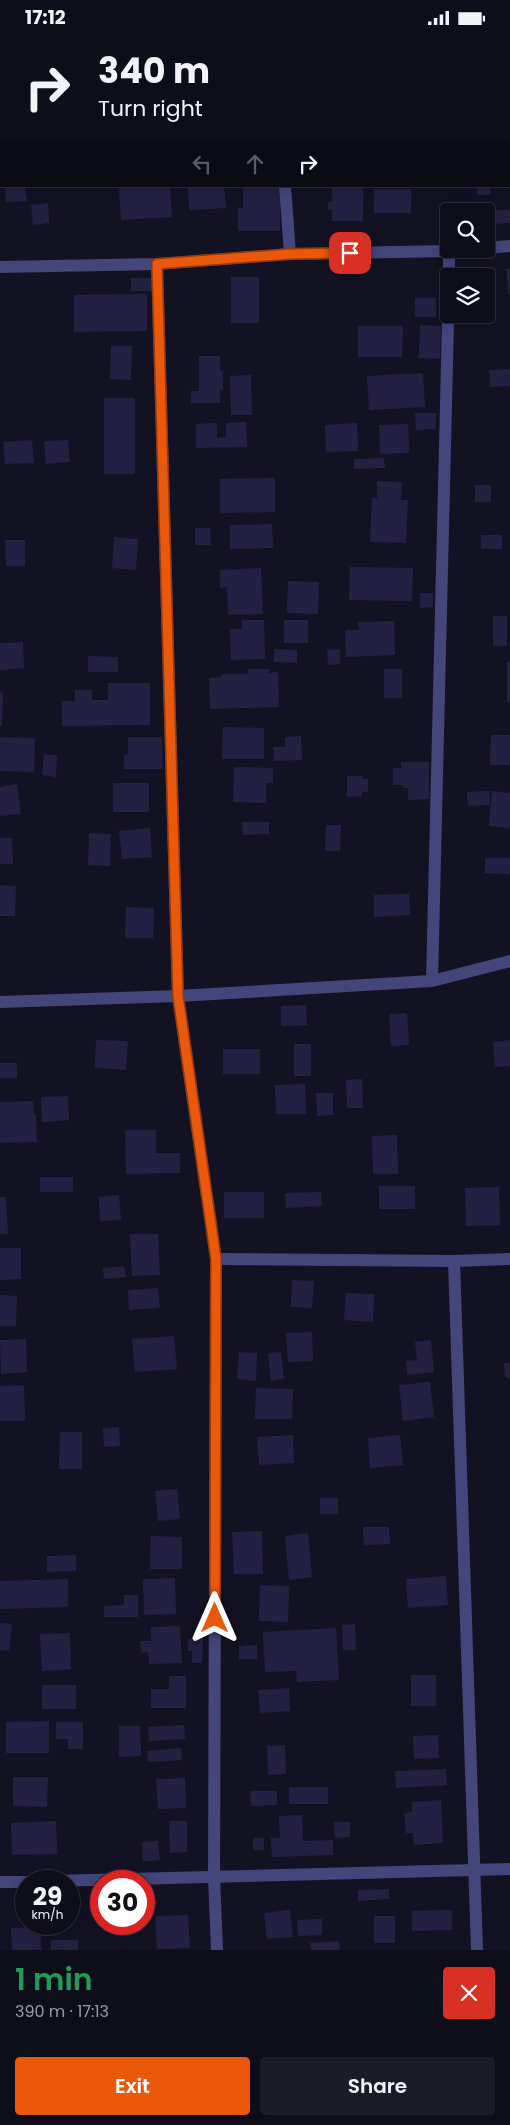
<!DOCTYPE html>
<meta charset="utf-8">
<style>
:root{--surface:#0e0e1a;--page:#1c1c27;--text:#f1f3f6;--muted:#9b9ca2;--line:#2e2e39;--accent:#ea580c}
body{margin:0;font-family:Poppins,sans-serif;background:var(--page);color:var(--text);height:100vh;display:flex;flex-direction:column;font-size:19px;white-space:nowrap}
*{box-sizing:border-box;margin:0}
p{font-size:16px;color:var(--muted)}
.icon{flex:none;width:28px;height:28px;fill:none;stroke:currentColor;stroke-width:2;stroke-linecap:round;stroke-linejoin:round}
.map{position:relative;height:1915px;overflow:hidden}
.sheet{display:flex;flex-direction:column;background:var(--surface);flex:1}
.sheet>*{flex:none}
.top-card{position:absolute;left:0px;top:0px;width:510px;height:152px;box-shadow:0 2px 12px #0003,0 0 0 1px var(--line);background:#0e0e1a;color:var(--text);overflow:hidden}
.buttons{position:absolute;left:440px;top:168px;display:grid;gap:10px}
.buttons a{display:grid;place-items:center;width:55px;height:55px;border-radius:5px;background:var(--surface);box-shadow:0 2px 12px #0003,0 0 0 1px var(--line);font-size:25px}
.speed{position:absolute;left:15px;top:1835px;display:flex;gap:10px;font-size:25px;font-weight:700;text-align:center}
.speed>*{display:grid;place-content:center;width:65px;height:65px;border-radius:50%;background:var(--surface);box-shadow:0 2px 12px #0003,0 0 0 1px var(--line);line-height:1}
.speed small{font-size:12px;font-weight:400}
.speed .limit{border:8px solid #d22;background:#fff;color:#111}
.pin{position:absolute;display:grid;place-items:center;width:42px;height:42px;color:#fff;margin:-21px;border-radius:10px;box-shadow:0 2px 8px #0006}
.me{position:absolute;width:55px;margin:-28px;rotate:0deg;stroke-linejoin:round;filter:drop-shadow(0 0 4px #0008)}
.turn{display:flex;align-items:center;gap:18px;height:105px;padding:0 15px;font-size:22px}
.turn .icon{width:65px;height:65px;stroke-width:2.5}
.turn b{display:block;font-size:35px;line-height:42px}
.lanes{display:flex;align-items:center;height:48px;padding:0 15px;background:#0003;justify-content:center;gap:25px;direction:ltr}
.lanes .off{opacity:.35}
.round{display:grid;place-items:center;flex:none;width:52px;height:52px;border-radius:5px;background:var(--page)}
.head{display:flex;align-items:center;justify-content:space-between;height:85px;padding:0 15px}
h1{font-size:30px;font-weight:600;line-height:38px;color:#1e9e55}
.primary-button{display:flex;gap:10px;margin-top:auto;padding:10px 15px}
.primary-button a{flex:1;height:58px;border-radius:5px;background:var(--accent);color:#fff;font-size:20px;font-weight:600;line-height:58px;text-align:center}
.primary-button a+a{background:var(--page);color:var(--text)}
.status{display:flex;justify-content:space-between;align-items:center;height:35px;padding:0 25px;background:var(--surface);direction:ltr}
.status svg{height:14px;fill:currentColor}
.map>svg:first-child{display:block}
.building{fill:#242041}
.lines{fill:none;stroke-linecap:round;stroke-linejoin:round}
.minor{stroke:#43467b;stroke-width:12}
.route-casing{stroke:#983908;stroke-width:12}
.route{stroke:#ea580c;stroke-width:9}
</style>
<div class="status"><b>17:12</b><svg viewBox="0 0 49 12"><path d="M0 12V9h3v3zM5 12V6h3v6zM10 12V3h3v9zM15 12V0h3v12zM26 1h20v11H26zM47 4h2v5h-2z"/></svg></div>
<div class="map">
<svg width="510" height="1915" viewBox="0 0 510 1915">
<rect width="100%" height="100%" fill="#131223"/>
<g class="building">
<polygon points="5,151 25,151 27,166 6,167"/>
<polygon points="170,151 172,182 121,185 119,152"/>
<polygon points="188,151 224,151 226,173 189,175"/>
<polygon points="243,151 280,151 280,196 238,196 238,173 243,173"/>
<polygon points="332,151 363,151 363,186 332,186 332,175 328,175 328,167 332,167"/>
<rect x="477" y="151" width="13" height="9"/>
<rect x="374" y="154" width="37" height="24"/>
<polygon points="48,168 49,188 33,190 31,170"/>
<polygon points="491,175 510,175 510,188 492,189"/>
<polygon points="506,234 510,234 510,259 509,260"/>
<rect x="231" y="242" width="28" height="46"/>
<rect x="131" y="243" width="21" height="13"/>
<polygon points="147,259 147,296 74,297 74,260"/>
<rect x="415" y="263" width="21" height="19"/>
<polygon points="420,290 441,291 440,324 419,323"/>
<polygon points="358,291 403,291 402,322 358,322"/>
<polygon points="111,311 132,311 131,345 110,344"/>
<polygon points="199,321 220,321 220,336 223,336 223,355 220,355 220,368 191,368 191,356 199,356"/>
<polygon points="510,334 510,351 490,352 489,335"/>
<polygon points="423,338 425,372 369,375 367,341"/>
<polygon points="251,340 252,380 231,380 230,341"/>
<rect x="104" y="363" width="31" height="76"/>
<polygon points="415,378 436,378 436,394 416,395"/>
<polygon points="246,387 247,412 196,413 196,389 217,388 217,403 226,402 226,388"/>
<polygon points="357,388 358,416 326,417 325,390"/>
<polygon points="408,389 409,418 380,419 379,390"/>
<polygon points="32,405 34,428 5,429 3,407"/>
<polygon points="68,405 70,427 46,429 44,406"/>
<polygon points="384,423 385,433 354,434 354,424"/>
<polygon points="275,443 275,477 220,478 220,444"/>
<polygon points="377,446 402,447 401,465 408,465 406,508 370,507 372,463 377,463"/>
<rect x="475" y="450" width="16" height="17"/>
<polygon points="272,489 273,513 230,514 230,490"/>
<polygon points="195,493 210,493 211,510 195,510"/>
<rect x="481" y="500" width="21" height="14"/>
<polygon points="114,502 138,504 136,535 112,533"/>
<polygon points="5,505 25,505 25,531 6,531"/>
<polygon points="350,532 413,533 412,566 349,565"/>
<polygon points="261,533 263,579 228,580 227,552 220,553 220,535"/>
<polygon points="288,546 319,547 318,579 287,578"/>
<polygon points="420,558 433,558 433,572 420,573"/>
<rect x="493" y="581" width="14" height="30"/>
<polygon points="242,585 264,585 265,624 231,625 230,594 242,594"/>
<rect x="284" y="585" width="24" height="23"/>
<polygon points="394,586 395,620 346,622 345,595 359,595 358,587"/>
<polygon points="23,607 24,633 0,635 0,608"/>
<polygon points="274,614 297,615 297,628 274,627"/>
<polygon points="340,614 340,629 328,630 327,615"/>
<polygon points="88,621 118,622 118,637 88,637"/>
<rect x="507" y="627" width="3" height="40"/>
<polygon points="248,634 269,634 269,638 278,637 279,672 210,674 209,643 221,642 221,639 248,639"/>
<rect x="384" y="634" width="18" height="29"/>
<polygon points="108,648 150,648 150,690 62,691 62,666 75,666 75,655 92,655 92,665 108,665"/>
<polygon points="0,657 3,658 2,691 0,691"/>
<polygon points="223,692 264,693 264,724 222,724"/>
<polygon points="491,700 510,700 510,730 490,730"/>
<polygon points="301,701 302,725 274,726 273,712 285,712 285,702"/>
<polygon points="0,702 35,703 34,737 0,736"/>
<polygon points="128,702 162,702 163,734 124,734 124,720 128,719"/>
<polygon points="44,719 57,720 56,742 42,740"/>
<polygon points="401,727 429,727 429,764 408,765 408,753 403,753 403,750 393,750 393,733 401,733"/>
<polygon points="234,732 273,733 273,748 266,748 266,768 233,767"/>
<polygon points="347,741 362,741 362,744 368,744 368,757 362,757 362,761 347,762"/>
<rect x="113" y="748" width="36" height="29"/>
<polygon points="17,749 21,779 0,781 0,752"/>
<polygon points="489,756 490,770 468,771 467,757"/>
<polygon points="492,756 510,758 510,793 489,791"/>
<polygon points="242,787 269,787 269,799 243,800"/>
<polygon points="326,790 341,790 340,816 325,816"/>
<polygon points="150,793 152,822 122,824 119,796"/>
<polygon points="89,798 111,799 110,831 88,830"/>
<polygon points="0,803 12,803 13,829 0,829"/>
<polygon points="485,823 510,823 510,839 485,838"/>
<polygon points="0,850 16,851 15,881 0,881"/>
<polygon points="409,859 410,880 374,882 374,860"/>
<polygon points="126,872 154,873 153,903 125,903"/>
<polygon points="306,970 307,990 281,991 281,971"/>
<polygon points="407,978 409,1010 391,1011 389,979"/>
<polygon points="96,1005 128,1006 126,1035 95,1033"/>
<polygon points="510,1005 510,1031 495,1032 493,1007"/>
<rect x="294" y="1009" width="17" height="32"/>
<rect x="223" y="1014" width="37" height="25"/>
<rect x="0" y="1028" width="17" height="15"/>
<polygon points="362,1044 363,1073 347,1073 346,1045"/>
<polygon points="305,1049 306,1079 276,1079 275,1050"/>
<polygon points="316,1058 333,1058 333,1080 317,1081"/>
<polygon points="68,1061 69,1085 42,1087 41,1062"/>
<polygon points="33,1066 34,1079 36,1079 37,1107 0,1108 0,1067"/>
<polygon points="125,1095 156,1095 156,1118 180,1118 180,1138 126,1139"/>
<polygon points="397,1100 398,1139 373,1139 372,1101"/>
<rect x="40" y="1142" width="33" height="15"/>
<rect x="379" y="1151" width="36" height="23"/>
<polygon points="499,1152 500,1190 466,1191 465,1153"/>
<rect x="224" y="1157" width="40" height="26"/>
<polygon points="321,1157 322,1171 286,1173 285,1158"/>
<polygon points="119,1160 121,1185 100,1186 99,1162"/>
<polygon points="0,1162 6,1162 8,1199 0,1199"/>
<polygon points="130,1199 158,1199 160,1240 132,1241"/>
<polygon points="0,1213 21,1213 21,1244 0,1245"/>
<polygon points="124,1231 126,1242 104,1244 103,1233"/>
<polygon points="292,1245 314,1246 312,1273 291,1272"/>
<polygon points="158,1253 160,1273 129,1275 128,1255"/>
<polygon points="346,1258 374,1259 373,1287 344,1285"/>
<polygon points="0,1260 17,1261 16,1291 0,1291"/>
<polygon points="312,1297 313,1326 288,1327 286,1298"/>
<polygon points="174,1301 177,1334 135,1337 132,1304"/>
<polygon points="26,1304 27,1337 1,1339 0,1305"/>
<polygon points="431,1305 434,1337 407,1340 406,1326 417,1325 415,1307"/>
<polygon points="239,1317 257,1318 256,1346 237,1344"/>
<polygon points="281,1317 284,1344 271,1346 268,1318"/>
<polygon points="504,1328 510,1328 510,1343 505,1343"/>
<polygon points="430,1347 434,1382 403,1386 399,1350"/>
<polygon points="24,1350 25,1386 0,1386 0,1351"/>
<polygon points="256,1353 293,1354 292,1384 255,1384"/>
<polygon points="119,1392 120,1411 104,1412 103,1393"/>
<polygon points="60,1397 82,1397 82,1434 59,1434"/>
<polygon points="293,1400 294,1428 259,1430 257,1402"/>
<polygon points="400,1400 403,1430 370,1433 368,1403"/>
<polygon points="177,1454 180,1484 158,1486 155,1456"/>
<rect x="320" y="1463" width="18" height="16"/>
<polygon points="363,1492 389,1492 390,1509 364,1510"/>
<polygon points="262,1496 263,1539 234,1539 232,1497"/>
<polygon points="308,1498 312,1542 289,1545 285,1501"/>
<polygon points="151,1501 182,1502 182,1534 150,1534"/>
<polygon points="76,1520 76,1536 47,1537 47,1521"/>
<polygon points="446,1541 448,1570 408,1573 406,1544"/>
<polygon points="175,1543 176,1579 144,1580 143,1544"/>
<polygon points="68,1544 68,1572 0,1574 0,1546"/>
<polygon points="260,1550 289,1551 288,1587 259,1586"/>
<polygon points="124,1560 138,1560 138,1582 104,1582 104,1571 124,1570"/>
<polygon points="0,1588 12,1589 9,1616 0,1615"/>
<polygon points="355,1589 356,1615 343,1615 342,1590"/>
<polygon points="180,1591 182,1628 149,1629 148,1617 141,1618 140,1606 151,1606 151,1592"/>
<polygon points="336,1593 339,1645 297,1647 296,1636 265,1637 263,1597"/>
<polygon points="70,1598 71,1634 42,1636 40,1599"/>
<polygon points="188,1604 203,1604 202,1628 192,1628 192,1616 188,1616"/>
<polygon points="257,1610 257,1624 239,1624 239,1611"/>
<rect x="411" y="1640" width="25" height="31"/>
<polygon points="169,1641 186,1641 186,1673 151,1673 151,1654 169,1654"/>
<rect x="42" y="1650" width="34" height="24"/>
<polygon points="289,1653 290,1676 260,1678 258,1655"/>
<polygon points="49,1686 49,1718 6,1718 6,1687"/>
<polygon points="56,1687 83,1687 83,1714 68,1714 68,1704 56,1704"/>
<polygon points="184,1690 185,1704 149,1706 148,1692"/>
<polygon points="119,1691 140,1691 141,1721 119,1722"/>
<polygon points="438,1700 439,1723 414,1724 413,1701"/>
<polygon points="285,1710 286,1739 268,1740 267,1711"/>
<polygon points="181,1713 182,1725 148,1727 147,1716"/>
<polygon points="446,1734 447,1750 396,1753 395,1736"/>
<polygon points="13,1742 48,1742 47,1772 13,1771"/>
<polygon points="185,1743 186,1773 158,1774 156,1744"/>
<rect x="289" y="1752" width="39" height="17"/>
<polygon points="250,1756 277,1756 277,1770 251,1771"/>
<polygon points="441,1765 443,1808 414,1810 413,1798 406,1798 404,1778 412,1777 412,1767"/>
<polygon points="302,1780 303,1806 333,1805 333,1820 272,1822 271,1803 280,1803 279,1781"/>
<polygon points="56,1786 57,1819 12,1820 11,1788"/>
<polygon points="169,1786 187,1786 187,1817 170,1818"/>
<polygon points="334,1787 350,1787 350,1802 335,1803"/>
<rect x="253" y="1803" width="11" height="12"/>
<polygon points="158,1806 160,1825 143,1827 142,1807"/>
<polygon points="389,1854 389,1864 358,1866 358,1855"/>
<polygon points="290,1875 293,1902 267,1904 264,1878"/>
<polygon points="452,1875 452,1895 412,1896 412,1876"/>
<polygon points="188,1880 190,1913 157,1914 155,1881"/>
<rect x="374" y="1881" width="21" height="27"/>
<polygon points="322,1884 322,1900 298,1901 297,1885"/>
<polygon points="40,1892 41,1915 12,1915 11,1893"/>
<rect x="51" y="1905" width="27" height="10"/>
<polygon points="339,1906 340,1915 311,1915 310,1908"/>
</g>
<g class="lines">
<g class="minor">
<polyline points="274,0 275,1"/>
<polyline points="285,151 290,219"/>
<polyline points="486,213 510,211"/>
<polyline points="157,229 178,961 216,1224 214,1842 217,1915"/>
<polyline points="0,232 157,229 290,219 449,216 480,214"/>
<polyline points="449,241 449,216"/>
<polyline points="432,946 449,246"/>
<polyline points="0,967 178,961 432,946 510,926"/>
<polyline points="216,1224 454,1226 510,1224"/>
<polyline points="454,1226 477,1915"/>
<polyline points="52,1846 510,1834"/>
<polyline points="0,1847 26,1847"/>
</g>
</g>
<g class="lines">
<defs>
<polyline id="route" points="215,1583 216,1224 178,961 157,229 290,219 350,218"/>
</defs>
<use href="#route" class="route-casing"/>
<use href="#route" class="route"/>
</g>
</svg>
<div class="buttons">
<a><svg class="icon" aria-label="search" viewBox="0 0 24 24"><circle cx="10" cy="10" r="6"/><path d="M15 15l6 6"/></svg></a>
<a><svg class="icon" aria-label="layers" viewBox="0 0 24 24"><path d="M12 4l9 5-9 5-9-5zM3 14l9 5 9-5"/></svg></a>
</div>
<div class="speed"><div>29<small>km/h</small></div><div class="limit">30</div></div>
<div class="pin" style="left:350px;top:218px;background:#d93025"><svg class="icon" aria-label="arrive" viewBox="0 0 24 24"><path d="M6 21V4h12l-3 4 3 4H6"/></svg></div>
<svg class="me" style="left:215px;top:1583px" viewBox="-20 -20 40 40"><path d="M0-17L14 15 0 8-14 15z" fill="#ea580c" stroke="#fff" stroke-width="4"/></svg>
<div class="top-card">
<div class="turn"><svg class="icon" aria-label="right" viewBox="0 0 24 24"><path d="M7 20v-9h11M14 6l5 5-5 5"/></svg><div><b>340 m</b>Turn right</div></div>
<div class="lanes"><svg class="icon off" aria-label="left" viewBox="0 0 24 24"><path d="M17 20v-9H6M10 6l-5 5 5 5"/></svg><svg class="icon off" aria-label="ahead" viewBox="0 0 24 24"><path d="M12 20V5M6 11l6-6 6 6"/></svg><svg class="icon" aria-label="right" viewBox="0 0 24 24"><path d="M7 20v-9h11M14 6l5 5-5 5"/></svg></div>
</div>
</div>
<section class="sheet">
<div class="head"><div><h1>1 min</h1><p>390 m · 17:13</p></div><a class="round" style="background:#d93025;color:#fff"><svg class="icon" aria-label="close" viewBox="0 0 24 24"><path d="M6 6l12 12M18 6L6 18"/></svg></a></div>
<div class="primary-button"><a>Exit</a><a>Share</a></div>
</section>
